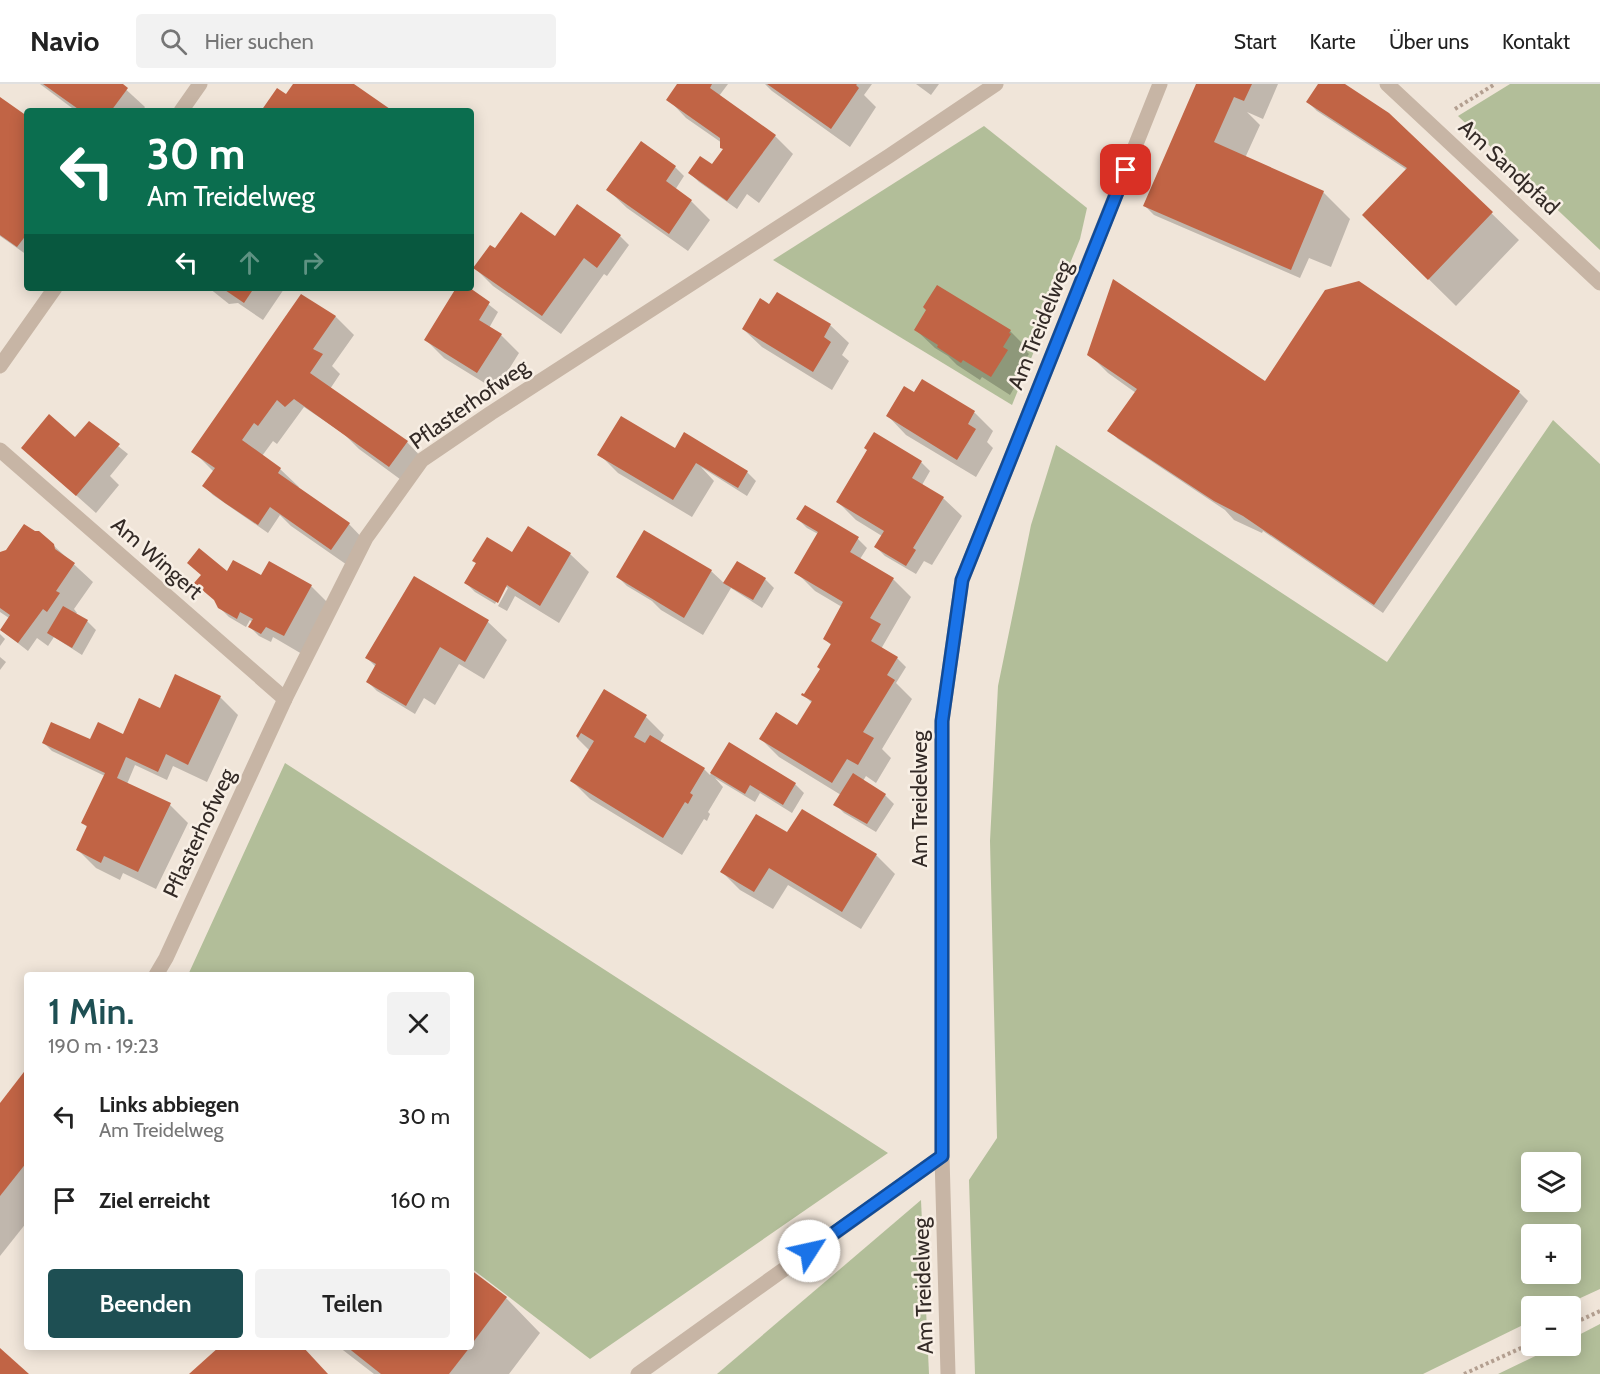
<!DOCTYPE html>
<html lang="de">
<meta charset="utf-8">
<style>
:root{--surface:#fff;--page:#f2f2f2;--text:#222;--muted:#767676;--line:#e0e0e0;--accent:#1e4f53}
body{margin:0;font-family:Cabin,sans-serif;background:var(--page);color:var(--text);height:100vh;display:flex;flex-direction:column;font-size:22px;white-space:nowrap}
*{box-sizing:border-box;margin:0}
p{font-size:20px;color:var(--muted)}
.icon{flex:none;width:33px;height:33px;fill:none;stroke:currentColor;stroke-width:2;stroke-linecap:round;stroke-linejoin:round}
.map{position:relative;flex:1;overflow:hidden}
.drawer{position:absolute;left:24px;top:888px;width:450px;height:378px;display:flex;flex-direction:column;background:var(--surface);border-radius:6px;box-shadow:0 3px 15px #0003}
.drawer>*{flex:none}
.hud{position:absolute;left:24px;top:24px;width:450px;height:183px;border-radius:6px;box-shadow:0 3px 15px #0003;background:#0b6e4f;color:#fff;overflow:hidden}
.buttons{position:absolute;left:1521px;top:1068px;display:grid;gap:12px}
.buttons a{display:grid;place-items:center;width:60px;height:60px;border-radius:6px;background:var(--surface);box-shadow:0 3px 15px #0003;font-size:30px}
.pin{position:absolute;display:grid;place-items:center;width:51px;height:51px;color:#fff;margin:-26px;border-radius:12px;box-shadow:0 3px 9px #0006}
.me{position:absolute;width:66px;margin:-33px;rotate:55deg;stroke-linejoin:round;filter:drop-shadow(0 0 4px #0008)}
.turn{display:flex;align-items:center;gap:21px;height:126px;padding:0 24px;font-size:27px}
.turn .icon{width:78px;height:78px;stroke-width:2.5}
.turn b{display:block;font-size:42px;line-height:51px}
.lanes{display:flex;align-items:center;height:57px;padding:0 24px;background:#0003;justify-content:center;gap:30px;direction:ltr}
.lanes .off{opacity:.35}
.round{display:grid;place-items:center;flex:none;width:63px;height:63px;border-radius:6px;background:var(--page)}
.head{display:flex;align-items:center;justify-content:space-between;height:102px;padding:0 24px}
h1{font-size:36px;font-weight:600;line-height:45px;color:var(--accent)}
.primary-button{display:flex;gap:12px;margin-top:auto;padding:12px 24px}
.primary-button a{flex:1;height:69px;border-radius:6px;background:var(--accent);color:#fff;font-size:24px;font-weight:600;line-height:69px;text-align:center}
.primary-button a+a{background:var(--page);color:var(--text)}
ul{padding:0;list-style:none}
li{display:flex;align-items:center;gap:18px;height:84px;padding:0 24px}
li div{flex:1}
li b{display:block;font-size:22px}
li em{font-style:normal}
header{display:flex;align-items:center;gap:36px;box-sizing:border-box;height:84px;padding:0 30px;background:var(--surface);border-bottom:2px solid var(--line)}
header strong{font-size:28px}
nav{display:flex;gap:33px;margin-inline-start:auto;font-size:21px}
.search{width:420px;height:54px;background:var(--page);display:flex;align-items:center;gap:15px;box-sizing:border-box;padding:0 21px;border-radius:6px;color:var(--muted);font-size:22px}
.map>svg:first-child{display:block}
.green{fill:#b2be99;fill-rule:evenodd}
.shadow{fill:#0003}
.building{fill:#c16445}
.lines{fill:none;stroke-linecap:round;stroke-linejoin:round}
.path{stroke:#b39f90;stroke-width:4;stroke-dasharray:3 3;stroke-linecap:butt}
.lane{stroke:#c7b5a5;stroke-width:15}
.street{stroke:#c7b5a5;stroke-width:15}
.route-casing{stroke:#114b97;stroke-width:15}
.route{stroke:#1a73e8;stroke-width:10}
.labels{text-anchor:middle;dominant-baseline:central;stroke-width:5;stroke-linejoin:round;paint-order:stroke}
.street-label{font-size:22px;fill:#332a26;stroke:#f8efe5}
</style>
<header>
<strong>Navio</strong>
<div class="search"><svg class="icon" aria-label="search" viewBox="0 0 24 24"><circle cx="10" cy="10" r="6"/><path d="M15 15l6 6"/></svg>Hier suchen</div>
<nav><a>Start</a><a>Karte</a><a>Über uns</a><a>Kontakt</a></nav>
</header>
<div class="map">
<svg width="1600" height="1290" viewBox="0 0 1600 1290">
<rect width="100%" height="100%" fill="#f0e5d9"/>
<g class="green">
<polygon points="1510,0 1600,0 1600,166 1458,32"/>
<polygon points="984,42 1087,124 1080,155 1012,321 773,176"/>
<path d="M 1553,336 L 1600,380 L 1600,1205 L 1563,1222 L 1532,1222 L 1531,1237 L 1423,1290 L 975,1290 L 969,1096 L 997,1054 L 990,757 L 998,602 L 1031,441 L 1056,361 L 1387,578 ZM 1532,1078 L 1570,1078 L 1570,1118 L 1532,1118 ZM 1570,1150 L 1570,1190 L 1532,1190 L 1532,1150 Z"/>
<polygon points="285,679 888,1069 590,1275 471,1184 471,891 188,891"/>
<polygon points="921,1116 929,1290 717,1290"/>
<polygon points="1600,1240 1600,1290 1498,1290 1556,1262 1570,1262 1571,1255"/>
</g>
<g class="shadow">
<polygon points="40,0 120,0 145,23 142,27 76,27"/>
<polygon points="679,0 728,0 719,12 775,52 793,70 759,119 747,110 737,125 699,98 690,89 720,89 724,65 722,59 686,34 668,15"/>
<polygon points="765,0 872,0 864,11 876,23 850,63 772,7"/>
<polygon points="916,0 939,0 931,11"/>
<polygon points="1198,0 1278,0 1263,35 1247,28 1260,41 1245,74 1323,108 1350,135 1331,183 1309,174 1300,194 1154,131 1145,122"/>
<polygon points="1320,0 1342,0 1425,65 1519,156 1456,222 1391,158 1407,86 1317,27 1308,18"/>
<polygon points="0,15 27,34 27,171 0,152"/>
<polygon points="675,83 684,92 675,106 691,117 710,136 688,167 627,124 608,106"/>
<polygon points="577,122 620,152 629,161 607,192 604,190 561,250 493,202 475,184 496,167 556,153"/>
<polygon points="209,204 283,204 284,205 263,236 238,219 229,220"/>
<polygon points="457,204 468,204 498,228 489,244 501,251 519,269 496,306 444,274 426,256"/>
<polygon points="301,212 336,233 354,251 332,282 340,290 330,305 407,358 425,377 408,401 359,365 344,350 304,323 277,360 273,357 262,372 280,385 299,403 297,405 349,440 367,459 350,483 291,442 280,431 268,449 213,411 204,402 214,388 193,367"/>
<polygon points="770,222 830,241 849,259 842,271 849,277 832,306 762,263 743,245"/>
<polygon points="916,246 1010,247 1028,265 1027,268 1029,270 1021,281 1025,285 1010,311 982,293 980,296 957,281 948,272 935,264"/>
<polygon points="1089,270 1265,299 1519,308 1528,317 1383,529 1263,447 1262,449 1234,436 1225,426 1118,355 1109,346 1136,309 1108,289"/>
<polygon points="922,297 975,329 993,347 987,358 993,364 976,393 906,351 888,332 914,310"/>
<polygon points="89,339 128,370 110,392 119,401 96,429 23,364 76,355"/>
<polygon points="599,370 681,370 747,388 756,397 747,412 701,383 714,397 692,433 618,389"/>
<polygon points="921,378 930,387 922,401 943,414 962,432 932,481 924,477 916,490 885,472 876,463 882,452 856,436 838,418"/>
<polygon points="798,435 858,455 867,464 860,475 893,495 911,513 881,565 897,574 906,583 896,599 912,615 882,665 891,674 876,699 866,692 863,697 885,711 894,720 876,748 844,729 835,720 841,711 779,673 761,655 798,643 812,619 805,612 821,585 832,562 825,555 842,523 815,507 796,488 818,450 807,444"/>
<polygon points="645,448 711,487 725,500 738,479 765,495 774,504 762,524 731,504 703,551 661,526 652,517 627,502 618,493"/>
<polygon points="53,461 93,498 74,525 77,529 76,530 87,537 96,546 82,571 54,553 48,562 37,554 28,567 1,546 9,534 0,528 0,469"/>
<polygon points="512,470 570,470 589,488 559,539 515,512 507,527 498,522 508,504 505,502 495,520 475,508 466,499 477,480 474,477"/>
<polygon points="227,489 261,493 311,502 329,520 302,570 273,553 271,558 259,552 250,543 252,538 250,536 246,543 229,533 219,523"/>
<polygon points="414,494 488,538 507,556 484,595 459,580 435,621 424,614 415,630 377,607 368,598 376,583 367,574"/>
<polygon points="0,550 5,555 0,562"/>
<polygon points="0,573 6,578 0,586"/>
<polygon points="605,607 646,633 664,651 660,658 704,685 710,691 729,660 795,700 804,709 792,729 760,709 755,718 715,694 723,703 708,728 710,730 707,737 704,735 682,771 590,715 572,697 590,667 577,654"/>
<polygon points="220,613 238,631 207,698 173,682 167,696 135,681 127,700 170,721 188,739 156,805 123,789 120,796 96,784 78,766 88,744 83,739 105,692 52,667 43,658 129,654 160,626"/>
<polygon points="802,727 876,771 895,790 861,845 788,801 773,825 740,806 722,788 787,750"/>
<polygon points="27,988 27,1138 0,1172 0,1021"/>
<polygon points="471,1188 506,1214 540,1249 509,1290 374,1290 339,1263 471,1263"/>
</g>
<g class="building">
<polygon points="43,0 123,0 128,4 111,27 81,27"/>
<polygon points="293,0 354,0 390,25 388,27 366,27 362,25 360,27 261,27 277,4 286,10"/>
<polygon points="677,0 712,0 710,4 776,51 727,117 688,89 700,72 712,80 723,65 720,64 720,54 666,16"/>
<polygon points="767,0 857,0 856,1 859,4 831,45"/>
<polygon points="1196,0 1252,0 1244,17 1234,13 1214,58 1324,107 1291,186 1143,122"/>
<polygon points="1318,0 1345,0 1389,29 1493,128 1428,196 1362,131 1407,84 1306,18"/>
<polygon points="0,13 27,32 27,138 25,141 27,143 27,150 17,163 0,151"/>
<polygon points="641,57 676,82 666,97 692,116 669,150 606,106"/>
<polygon points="577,120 621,151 597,184 584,174 542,232 473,184 490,161 495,164 521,128 555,152"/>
<polygon points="1113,195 1265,297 1325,206 1359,197 1520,307 1374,521 1243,432 1214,417 1107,347 1137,305 1087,271"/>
<polygon points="937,201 1011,246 1009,249 1011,250 1003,263 1008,266 991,293 963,276 961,279 937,263 938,261 914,246 926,226 923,223"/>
<polygon points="222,204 254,204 244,219"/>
<polygon points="456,204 470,204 490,218 479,236 502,250 477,289 424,256"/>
<polygon points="777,208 831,240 824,253 831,258 813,288 742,245 760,214 769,220"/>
<polygon points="301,210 336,232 313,265 323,270 310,289 408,357 389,383 294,315 285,323 277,316 258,342 254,339 242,356 281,384 278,389 350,439 331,466 270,423 258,441 225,419 202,402 215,384 191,368"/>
<polygon points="922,295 975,327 968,340 976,345 957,376 886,332 904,302 914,308"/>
<polygon points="49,330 75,353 89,337 120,360 76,412 21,364"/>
<polygon points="621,332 675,364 684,348 748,387 738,404 696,379 673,416 597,371"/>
<polygon points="874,348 922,377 912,394 944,413 913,464 916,466 906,482 874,463 884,447 836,418 867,366 864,364"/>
<polygon points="805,421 859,453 850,468 894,494 870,534 881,540 871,557 898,573 887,591 895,596 863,648 874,654 858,681 847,675 832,699 759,655 776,628 797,641 812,617 801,611 802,609 804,610 820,585 817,583 831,560 823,555 843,518 794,489 818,448 796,435"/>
<polygon points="24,440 35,447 39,447 54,460 55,465 75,479 56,507 60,509 47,528 43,525 18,559 0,546 10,531 0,524 0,468 6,466"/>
<polygon points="528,442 571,469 540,522 507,501 498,519 464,499 476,479 472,477 487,453 512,468"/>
<polygon points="644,446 712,486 684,534 616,493"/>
<polygon points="199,464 227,487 233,476 261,491 269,477 312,501 284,552 266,543 261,550 248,543 253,535 240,528 237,535 218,524 214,516 194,499 201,491 187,479"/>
<polygon points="737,477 766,494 753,516 723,499"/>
<polygon points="414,492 489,536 465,578 440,563 406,622 366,598 376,580 365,574"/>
<polygon points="63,522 88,536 72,564 47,549"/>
<polygon points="175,590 221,612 188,681 166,670 158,688 126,673 117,694 171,719 138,788 104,772 101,779 76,766 87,742 81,739 105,689 42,659 51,638 90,655 98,638 123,650 139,614 160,624"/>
<polygon points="604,605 647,631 634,653 645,659 650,651 705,684 690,709 693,711 688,720 685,718 663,754 570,697 594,657 581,649 578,654 576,652"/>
<polygon points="729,658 796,699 783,721 750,701 745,710 710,689"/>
<polygon points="853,689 886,710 867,740 833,721"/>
<polygon points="802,725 877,770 842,828 769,784 754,808 720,788 756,730 787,748"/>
<polygon points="27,984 27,1078 0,1112 0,1019"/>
<polygon points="471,1186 507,1213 471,1261"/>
<polygon points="219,1263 303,1263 328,1290 189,1290"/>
<polygon points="347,1263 470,1263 449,1290 381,1290"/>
<polygon points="0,1264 29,1290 0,1290"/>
</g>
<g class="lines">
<g class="path">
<polyline points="1455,25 1495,0"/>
<polyline points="1570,1241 1600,1227"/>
<polyline points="1464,1290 1532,1259"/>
</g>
<g class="lane">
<polyline points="1387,0 1600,199"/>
<polyline points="0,366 285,615"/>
<polyline points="638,1290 942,1072"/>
</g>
<g class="street">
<polyline points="181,27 200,0"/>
<polyline points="0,282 55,204"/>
<polyline points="156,891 166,874 285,615 366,454 422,376 491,329 889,72 996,0"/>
<polyline points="948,1290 942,1072 942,637 962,496 1160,0"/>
</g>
</g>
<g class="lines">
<defs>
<polyline id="route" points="809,1167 942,1072 942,637 962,496 1126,86"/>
</defs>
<use href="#route" class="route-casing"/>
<use href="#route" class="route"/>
</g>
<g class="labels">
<g class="street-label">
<text transform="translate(1509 83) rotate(43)">Am Sandpfad</text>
<text transform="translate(1040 241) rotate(-68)">Am Treidelweg</text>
<text transform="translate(469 320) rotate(-35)">Pflasterhofweg</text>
<text transform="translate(157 474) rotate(41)">Am Wingert</text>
<text transform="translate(919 715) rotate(-90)">Am Treidelweg</text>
<text transform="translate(199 749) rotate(-65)">Pflasterhofweg</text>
<text transform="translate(923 1202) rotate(-92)">Am Treidelweg</text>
</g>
</g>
</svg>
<div class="buttons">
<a><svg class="icon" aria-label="layers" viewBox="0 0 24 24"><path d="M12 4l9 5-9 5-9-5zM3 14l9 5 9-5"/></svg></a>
<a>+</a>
<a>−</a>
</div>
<div class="pin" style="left:1126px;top:86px;background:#d93025"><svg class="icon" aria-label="arrive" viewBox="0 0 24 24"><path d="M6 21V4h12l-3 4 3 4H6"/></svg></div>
<svg class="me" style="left:809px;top:1167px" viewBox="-20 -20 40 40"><circle r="19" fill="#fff"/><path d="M0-13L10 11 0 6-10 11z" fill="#1a73e8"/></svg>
<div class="hud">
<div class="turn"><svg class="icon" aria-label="left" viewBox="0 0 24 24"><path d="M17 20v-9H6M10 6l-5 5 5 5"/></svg><div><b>30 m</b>Am Treidelweg</div></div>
<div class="lanes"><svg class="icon" aria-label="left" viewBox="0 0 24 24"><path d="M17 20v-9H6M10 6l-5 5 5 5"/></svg><svg class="icon off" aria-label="ahead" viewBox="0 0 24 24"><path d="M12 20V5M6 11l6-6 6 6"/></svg><svg class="icon off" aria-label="right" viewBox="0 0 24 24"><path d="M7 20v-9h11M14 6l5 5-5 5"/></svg></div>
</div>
<section class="drawer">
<div class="head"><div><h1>1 Min.</h1><p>190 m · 19:23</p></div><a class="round"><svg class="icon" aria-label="close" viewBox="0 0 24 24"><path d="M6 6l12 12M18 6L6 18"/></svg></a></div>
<ul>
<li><svg class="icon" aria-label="left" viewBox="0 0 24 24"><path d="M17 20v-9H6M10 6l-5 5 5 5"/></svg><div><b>Links abbiegen</b><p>Am Treidelweg</p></div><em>30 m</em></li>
<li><svg class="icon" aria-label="arrive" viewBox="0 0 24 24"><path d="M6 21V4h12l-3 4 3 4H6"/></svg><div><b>Ziel erreicht</b></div><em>160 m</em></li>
</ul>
<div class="primary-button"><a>Beenden</a><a>Teilen</a></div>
</section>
</div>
